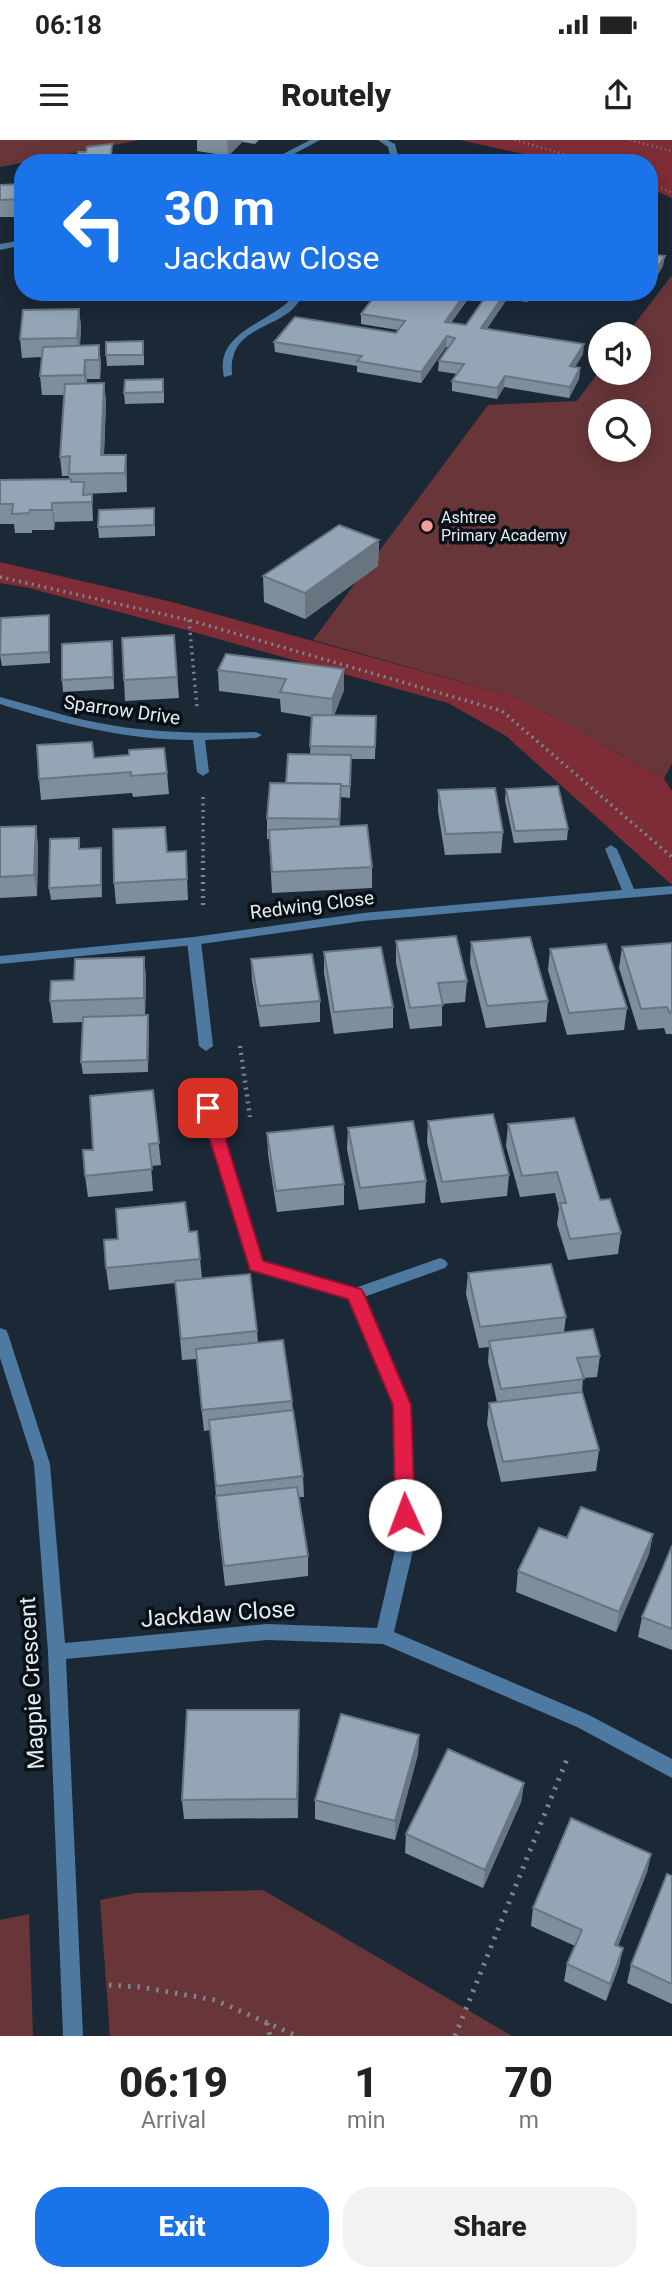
<!DOCTYPE html>
<style>
:root{--surface:#fff;--page:#f2f2f2;--text:#222;--muted:#767676;--accent:#1a73e8}
body{margin:0;font-family:Roboto,sans-serif;background:var(--page);color:var(--text);height:100vh;display:flex;flex-direction:column;font-size:26px;white-space:nowrap}
*{box-sizing:border-box;margin:0}
p{font-size:23px;color:var(--muted)}
.icon{flex:none;width:38px;height:38px;fill:none;stroke:currentColor;stroke-width:2;stroke-linecap:round;stroke-linejoin:round}
.map{position:relative;height:1896px;overflow:hidden}
.sheet{display:flex;flex-direction:column;background:var(--surface);flex:1}
.sheet>*{flex:none}
.top-card{position:absolute;left:14px;top:14px;width:644px;height:147px;border-radius:28px;box-shadow:0 4px 18px #0003;background:#1a73e8;color:#fff;overflow:hidden}
.tools{position:absolute;left:588px;top:182px;display:grid;gap:14px}
.tools a{display:grid;place-items:center;width:63px;height:63px;border-radius:50%;background:var(--surface);box-shadow:0 4px 18px #0003;font-size:35px}
.pin{position:absolute;display:grid;place-items:center;width:60px;height:60px;color:#fff;margin:-30px;border-radius:14px;box-shadow:0 4px 10px #0006}
.me{position:absolute;width:77px;margin:-38px;rotate:358deg;stroke-linejoin:round;filter:drop-shadow(0 0 5px #0008)}
.turn{display:flex;align-items:center;gap:24px;height:147px;padding:0 35px;font-size:32px}
.turn .icon{width:91px;height:91px;stroke-width:2.5}
.turn b{display:block;font-size:49px;line-height:60px}
.eta{display:flex;justify-content:space-evenly;align-items:center;height:119px;text-align:center}
.eta b{font-size:42px;font-weight:800;line-height:49px}
.cta{display:flex;gap:14px;margin-top:auto;padding:14px 35px}
.cta a{flex:1;height:80px;border-radius:28px;background:var(--accent);color:#fff;font-size:28px;font-weight:800;line-height:80px;text-align:center}
.cta a+a{background:var(--page);color:var(--text)}
.status{display:flex;justify-content:space-between;align-items:center;height:49px;padding:0 35px;background:var(--surface);direction:ltr}
.status svg{height:19px;fill:currentColor}
header{display:flex;justify-content:space-between;align-items:center;height:91px;padding:0 35px;background:var(--surface);font-size:32px;font-weight:800}
.map>svg:first-child{display:block}
.green{fill:#683639;fill-rule:evenodd}
.forest{fill:#7e2d36}
.lines{fill:none;stroke-linecap:round;stroke-linejoin:round}
.path-far3{stroke:#7a8590;stroke-width:2.5;stroke-dasharray:1 3.5;stroke-linecap:butt}
.path-far2{stroke:#7a8590;stroke-width:3.5;stroke-dasharray:2 4.5;stroke-linecap:butt}
.path-far1{stroke:#7a8590;stroke-width:4.5;stroke-dasharray:2 5;stroke-linecap:butt}
.path{stroke:#7a8590;stroke-width:5;stroke-dasharray:2.5 7;stroke-linecap:butt}
.lane{fill:#4e79a0;fill-rule:evenodd}
.street{fill:#4e79a0;fill-rule:evenodd}
.wall{fill:#7f8e9c}
.shaded-wall{fill:#68747f}
.building{fill:#94a5b5;stroke:#68747f;stroke-width:2}
.route{fill:#e11d48;stroke:#92132f;stroke-width:2}
.poi-dot{fill:#f59b9e;stroke:#0a1116;stroke-width:2.5}
.labels{text-anchor:middle;dominant-baseline:central;stroke-width:7;stroke-linejoin:round;paint-order:stroke}
.far-poi-label{font-size:16px;fill:#e3ecf4;stroke:#0a1116;text-anchor:start}
.street-label{font-size:19px;fill:#e3ecf4;stroke:#0a1116}
.near-street-label{font-size:23px;fill:#e3ecf4;stroke:#0a1116}
</style>
<div class="status"><b>06:18</b><svg viewBox="0 0 49 12"><path d="M0 12V9h3v3zM5 12V6h3v6zM10 12V3h3v9zM15 12V0h3v12zM26 1h20v11H26zM47 4h2v5h-2z"/></svg></div>
<header><svg class="icon" aria-label="menu" viewBox="0 0 24 24"><path d="M4 6h16M4 12h16M4 18h16"/></svg>Routely<svg class="icon" aria-label="share" viewBox="0 0 24 24"><path d="M12 15V3M7 8l5-5 5 5M5 13v7h14v-7"/></svg></header>
<div class="map">
<svg width="672" height="1896" viewBox="0 0 672 1896">
<rect width="100%" height="100%" fill="#1b2835"/>
<g class="green">
<polygon points="0,0 140,0 0,27"/>
<path d="M 672,135 L 672,623 L 664,639 L 519,558 L 313,500 L 488,265 L 577,261 L 600,230 L 600,233 L 639,233 L 639,194 L 627,194 ZM 600,271 L 639,271 L 639,310 L 600,310 Z"/>
<polygon points="263,1750 512,1896 110,1896 100,1760 135,1753"/>
<polygon points="29,1774 33,1896 0,1896 0,1780"/>
</g>
<g class="forest">
<polygon points="460,0 672,0 672,58 649,48 649,23 565,23"/>
<polygon points="0,422 172,462 519,558 664,639 672,651 672,745 506,596 448,563 179,488 29,448 0,443"/>
</g>
<g class="lines">
<g class="path-far3">
<polyline points="515,0 595,23"/>
<polyline points="630,0 672,11"/>
<polyline points="649,42 672,53"/>
</g>
<g class="path-far2">
<polyline points="0,437 189,480 502,571 672,717"/>
<polyline points="189,480 197,567"/>
<polyline points="203,657 203,723"/>
</g>
<g class="path-far1">
<polyline points="203,721 203,767"/>
<polyline points="240,906 250,977"/>
</g>
<g class="path">
<polyline points="109,1845 140,1847 215,1860 297,1896"/>
<polyline points="267,1883 270,1896"/>
<polyline points="455,1896 569,1614"/>
</g>
<g class="lane">
<polygon points="378,0 387,0 395,4 399,19 396,23 388,23 391,19 388,7"/>
<path d="M 297,152 L 306,152 C 300,160 296,167 288,173 C 269,187 238,192 233,218 C 231,223 232,230 232,235 L 224,237 C 213,189 276,183 297,152 Z"/>
<polygon points="194,797 201,801 213,906 206,911 199,906 187,801"/>
<polygon points="208,963 215,968 264,1125 261,1129 251,1129 248,1125 201,968"/>
</g>
<g class="street">
<polygon points="310,0 320,0 277,23 266,23"/>
<polygon points="23,100 23,105 0,110 0,104"/>
<path d="M 0,557 C 32,565 62,576 94,582 C 148,593 202,594 256,592 L 262,595 L 256,598 L 205,600 L 209,632 L 203,636 L 197,632 L 193,600 C 127,600 63,584 0,564 Z"/>
<polygon points="611,705 617,709 634,749 672,746 672,754 363,781 194,805 0,824 0,816 194,797 363,773 622,750 605,709"/>
<polygon points="440,1118 445,1120 448,1124 445,1128 364,1157 410,1265 415,1402 394,1492 589,1575 672,1619 672,1638 577,1587 383,1504 267,1500 66,1519 83,1896 63,1896 48,1512 34,1324 0,1218 0,1188 6,1190 8,1194 50,1324 65,1503 267,1484 377,1488 397,1402 394,1265 349,1158 251,1129 248,1125 251,1121 256,1119 355,1148"/>
</g>
</g>
<g class="wall">
<polygon points="197,0 259,0 255,4 242,2 228,16 197,11"/>
<polygon points="112,16 163,23 78,23 77,17"/>
<polygon points="23,44 23,77 0,77 0,45"/>
<polygon points="473,152 451,183 466,185 489,152 541,152 540,154 533,153 527,162 507,159 487,188 583,214 575,227 580,228 579,239 569,258 504,247 497,259 452,251 452,241 457,234 438,231 439,221 448,207 446,207 421,243 357,232 357,226 275,212 274,202 396,193 398,190 361,184 361,174"/>
<polygon points="79,169 81,187 80,206 99,205 101,224 100,239 87,239 87,243 104,243 106,262 104,315 127,334 127,352 86,354 86,355 92,354 93,381 55,382 54,390 32,390 32,393 15,393 14,384 0,384 0,340 69,339 69,336 62,336 60,317 64,255 42,255 40,236 42,217 22,218 20,199"/>
<polygon points="144,212 144,225 107,226 106,215"/>
<polygon points="164,249 164,263 125,264 124,253"/>
<polygon points="155,379 155,396 99,398 98,387"/>
<polygon points="379,400 378,426 305,479 264,462 263,436"/>
<polygon points="49,475 50,487 50,523 2,526 0,515"/>
<polygon points="174,495 179,558 125,561 124,540"/>
<polygon points="112,501 114,549 63,552 62,540"/>
<polygon points="344,529 344,550 334,576 376,576 375,619 351,619 350,658 341,657 340,687 372,727 372,748 272,753 269,699 267,699 267,678 286,643 310,614 312,577 281,572 280,559 219,551 218,530"/>
<polygon points="94,618 167,633 169,654 133,657 132,653 41,660 39,639"/>
<polygon points="506,649 568,689 567,700 514,703 505,660"/>
<polygon points="438,650 503,692 501,713 445,715 438,671"/>
<polygon points="36,686 38,707 37,756 0,758 0,687"/>
<polygon points="101,708 102,757 51,760 49,748 80,709"/>
<polygon points="186,711 188,760 116,764 114,743 167,712"/>
<polygon points="396,801 467,841 465,862 442,864 442,886 410,889 396,823"/>
<polygon points="471,802 548,861 546,882 486,888 470,823"/>
<polygon points="672,803 672,894 666,894 664,888 638,890 619,828 622,807"/>
<polygon points="550,809 627,868 624,890 567,895 548,830"/>
<polygon points="324,812 393,867 393,888 334,894 324,833"/>
<polygon points="144,817 146,838 145,875 149,887 148,932 83,934 81,922 83,882 53,883 50,861 74,840"/>
<polygon points="251,819 320,861 320,882 260,887 252,840"/>
<polygon points="153,950 161,1025 151,1026 153,1051 88,1057 85,1036 93,1010"/>
<polygon points="428,981 509,1035 507,1056 441,1063 427,1002"/>
<polygon points="508,984 600,1060 621,1093 618,1114 568,1120 557,1084 559,1069 555,1053 520,1057 506,1006"/>
<polygon points="348,988 426,1041 425,1063 359,1070 347,1009"/>
<polygon points="267,993 344,1044 344,1065 277,1072 268,1014"/>
<polygon points="189,1092 200,1119 202,1138 257,1191 258,1202 292,1261 293,1270 303,1336 304,1357 299,1357 308,1416 308,1436 225,1446 217,1376 216,1356 210,1290 204,1291 196,1219 182,1220 175,1143 109,1150 106,1128"/>
<polygon points="468,1133 566,1177 564,1192 600,1216 597,1237 583,1238 582,1253 599,1310 596,1331 501,1342 487,1284 489,1263 497,1262 488,1222 489,1207 479,1208 466,1154"/>
<polygon points="653,1394 649,1414 616,1492 516,1452 518,1431 567,1398"/>
<polygon points="672,1406 672,1510 638,1497 642,1477"/>
<polygon points="299,1570 298,1678 184,1679 182,1660"/>
<polygon points="419,1595 418,1614 395,1700 315,1679 315,1660"/>
<polygon points="524,1643 521,1662 483,1748 405,1713 406,1694"/>
<polygon points="651,1714 647,1732 618,1806 623,1808 619,1826 606,1861 564,1841 567,1824 575,1806 531,1786 533,1768"/>
<polygon points="672,1736 672,1864 627,1843 631,1825"/>
</g>
<g class="shaded-wall">
<polygon points="227,0 242,0 242,2 228,16"/>
<polygon points="665,116 663,126 649,150 649,142"/>
<polygon points="466,152 473,152 444,192 445,182"/>
<polygon points="506,152 508,152 507,159 481,198 481,188"/>
<polygon points="527,152 533,152 527,162"/>
<polygon points="79,169 81,187 79,216 77,198"/>
<polygon points="447,196 446,207 421,243 421,232"/>
<polygon points="584,204 583,214 569,237 570,226"/>
<polygon points="99,205 101,224 100,239 99,220"/>
<polygon points="85,220 87,239 86,254 84,235"/>
<polygon points="580,228 579,239 569,258 570,247"/>
<polygon points="505,236 504,247 497,259 497,248"/>
<polygon points="104,243 106,262 103,335 101,315"/>
<polygon points="126,315 127,334 127,352 125,333"/>
<polygon points="52,363 55,382 54,390 52,370"/>
<polygon points="379,400 378,426 305,479 305,453"/>
<polygon points="49,475 50,487 50,523 49,512"/>
<polygon points="344,529 344,550 332,580 332,559"/>
<polygon points="341,644 341,665 339,700 339,679"/>
<polygon points="36,686 38,707 37,756 34,735"/>
<polygon points="101,708 102,719 102,757 101,745"/>
<polygon points="144,817 146,838 145,879 144,858"/>
<polygon points="148,875 149,887 148,932 147,920"/>
<polygon points="653,1394 649,1414 616,1492 619,1472"/>
<polygon points="299,1570 299,1590 298,1678 297,1659"/>
<polygon points="419,1595 418,1614 395,1700 395,1681"/>
<polygon points="524,1643 521,1662 483,1748 485,1730"/>
<polygon points="651,1714 647,1732 611,1822 615,1805"/>
<polygon points="623,1808 619,1826 606,1861 610,1844"/>
</g>
<g class="building">
<polygon points="112,4 111,16 77,17 78,12 86,12 87,7"/>
<polygon points="162,15 162,23 104,23 105,16"/>
<polygon points="23,44 23,59 0,60 0,45"/>
<polygon points="649,114 665,116 649,142"/>
<polygon points="378,152 466,152 445,182 466,185 489,152 506,152 481,188 584,204 570,226 580,228 570,247 505,236 497,248 452,241 464,224 439,221 455,198 447,196 421,232 357,221 362,216 274,202 295,177 396,193 405,181 361,174"/>
<polygon points="79,169 77,198 20,199 23,170"/>
<polygon points="143,201 143,215 106,215 106,202"/>
<polygon points="99,205 99,220 85,220 84,235 40,236 43,207"/>
<polygon points="163,239 163,252 124,253 125,240"/>
<polygon points="104,243 101,315 126,315 125,333 69,334 70,316 60,317 65,244"/>
<polygon points="71,339 71,342 84,342 83,355 92,354 92,362 52,363 52,370 30,370 29,373 12,374 13,364 0,364 0,340"/>
<polygon points="154,368 154,385 98,387 99,370"/>
<polygon points="339,385 379,400 305,453 263,436"/>
<polygon points="49,475 49,512 0,515 1,478"/>
<polygon points="174,495 177,537 124,540 122,498"/>
<polygon points="112,501 113,537 62,540 62,504"/>
<polygon points="226,514 344,529 332,559 280,552 286,539 218,530"/>
<polygon points="312,575 376,576 375,607 310,606"/>
<polygon points="92,602 94,618 129,615 129,610 164,608 167,633 131,636 131,632 39,639 37,605"/>
<polygon points="288,614 351,615 350,646 341,646 341,644 286,643"/>
<polygon points="270,643 341,644 339,679 267,678"/>
<polygon points="558,646 568,689 515,691 506,649"/>
<polygon points="495,648 503,692 446,694 438,650"/>
<polygon points="367,685 372,727 272,732 269,690"/>
<polygon points="36,686 34,735 0,737 0,687"/>
<polygon points="165,687 167,712 186,711 187,739 114,743 113,689"/>
<polygon points="79,698 79,709 101,708 101,745 49,748 50,699"/>
<polygon points="456,796 467,841 438,843 443,865 410,868 396,801"/>
<polygon points="530,797 548,861 487,866 471,802"/>
<polygon points="672,803 672,872 670,873 667,867 641,869 622,807"/>
<polygon points="606,804 627,868 569,873 550,809"/>
<polygon points="381,807 393,867 334,872 324,812"/>
<polygon points="312,814 320,861 259,866 251,819"/>
<polygon points="144,817 144,858 50,861 51,841 74,840 75,819"/>
<polygon points="148,875 147,920 81,922 83,877"/>
<polygon points="153,950 159,1003 149,1004 152,1029 85,1036 83,1010 93,1010 90,956"/>
<polygon points="493,974 509,1035 442,1042 428,981"/>
<polygon points="574,978 600,1060 610,1059 621,1093 570,1099 560,1063 566,1063 557,1032 522,1036 508,984"/>
<polygon points="413,981 426,1041 360,1048 348,988"/>
<polygon points="333,986 344,1044 276,1051 267,993"/>
<polygon points="185,1062 189,1092 197,1091 200,1119 106,1128 104,1100 118,1099 116,1069"/>
<polygon points="551,1124 566,1177 480,1187 468,1133"/>
<polygon points="250,1134 257,1191 181,1199 175,1141"/>
<polygon points="593,1189 600,1216 577,1218 584,1239 501,1249 489,1201"/>
<polygon points="283,1200 292,1261 202,1270 196,1209"/>
<polygon points="582,1252 599,1310 503,1322 489,1263"/>
<polygon points="293,1270 303,1336 216,1346 209,1280"/>
<polygon points="297,1347 308,1416 224,1426 216,1356"/>
<polygon points="581,1367 653,1394 619,1472 518,1431 539,1388 567,1398"/>
<polygon points="672,1406 672,1489 642,1477"/>
<polygon points="187,1570 299,1570 297,1659 182,1660"/>
<polygon points="341,1574 419,1595 395,1681 315,1660"/>
<polygon points="448,1609 524,1643 485,1730 406,1694"/>
<polygon points="571,1678 651,1714 615,1805 623,1808 610,1844 567,1824 582,1790 533,1768"/>
<polygon points="667,1734 672,1736 672,1844 631,1825"/>
</g>
<polygon class="route" points="208,962 216,968 263,1121 361,1149 364,1154 411,1265 415,1375 412,1381 405,1383 398,1381 395,1375 393,1265 348,1159 250,1130 200,968"/>
<circle class="poi-dot" cx="427" cy="386" r="7"/>
<g class="labels">
<g class="far-poi-label">
<text x="441" y="377">Ashtree<tspan x="441" dy="18">Primary Academy</tspan></text>
</g>
<g class="street-label">
<text transform="translate(122 570) rotate(8)">Sparrow Drive</text>
<text transform="translate(312 765) rotate(-7)">Redwing Close</text>
</g>
<g class="near-street-label">
<text transform="translate(218 1474) rotate(-4)">Jackdaw Close</text>
<text transform="translate(32 1543) rotate(-93)">Magpie Crescent</text>
</g>
</g>
</svg>
<div class="tools">
<a><svg class="icon" aria-label="sound" viewBox="0 0 24 24"><path d="M4 9h4l5-4v14l-5-4H4zM17 9q2 3 0 6"/></svg></a>
<a><svg class="icon" aria-label="search" viewBox="0 0 24 24"><circle cx="10" cy="10" r="6"/><path d="M15 15l6 6"/></svg></a>
</div>
<div class="pin" style="left:208px;top:968px;background:#d93025"><svg class="icon" aria-label="arrive" viewBox="0 0 24 24"><path d="M6 21V4h12l-3 4 3 4H6"/></svg></div>
<svg class="me" style="left:405px;top:1375px" viewBox="-20 -20 40 40"><circle r="19" fill="#fff"/><path d="M0-13L10 11 0 6-10 11z" fill="#e11d48"/></svg>
<div class="top-card">
<div class="turn"><svg class="icon" aria-label="left" viewBox="0 0 24 24"><path d="M17 20v-9H6M10 6l-5 5 5 5"/></svg><div><b>30 m</b>Jackdaw Close</div></div>
</div>
</div>
<section class="sheet">
<div class="eta">
<div><b>06:19</b><p>Arrival</p></div>
<div><b>1</b><p>min</p></div>
<div><b>70</b><p>m</p></div>
</div>
<div class="cta"><a>Exit</a><a>Share</a></div>
</section>
